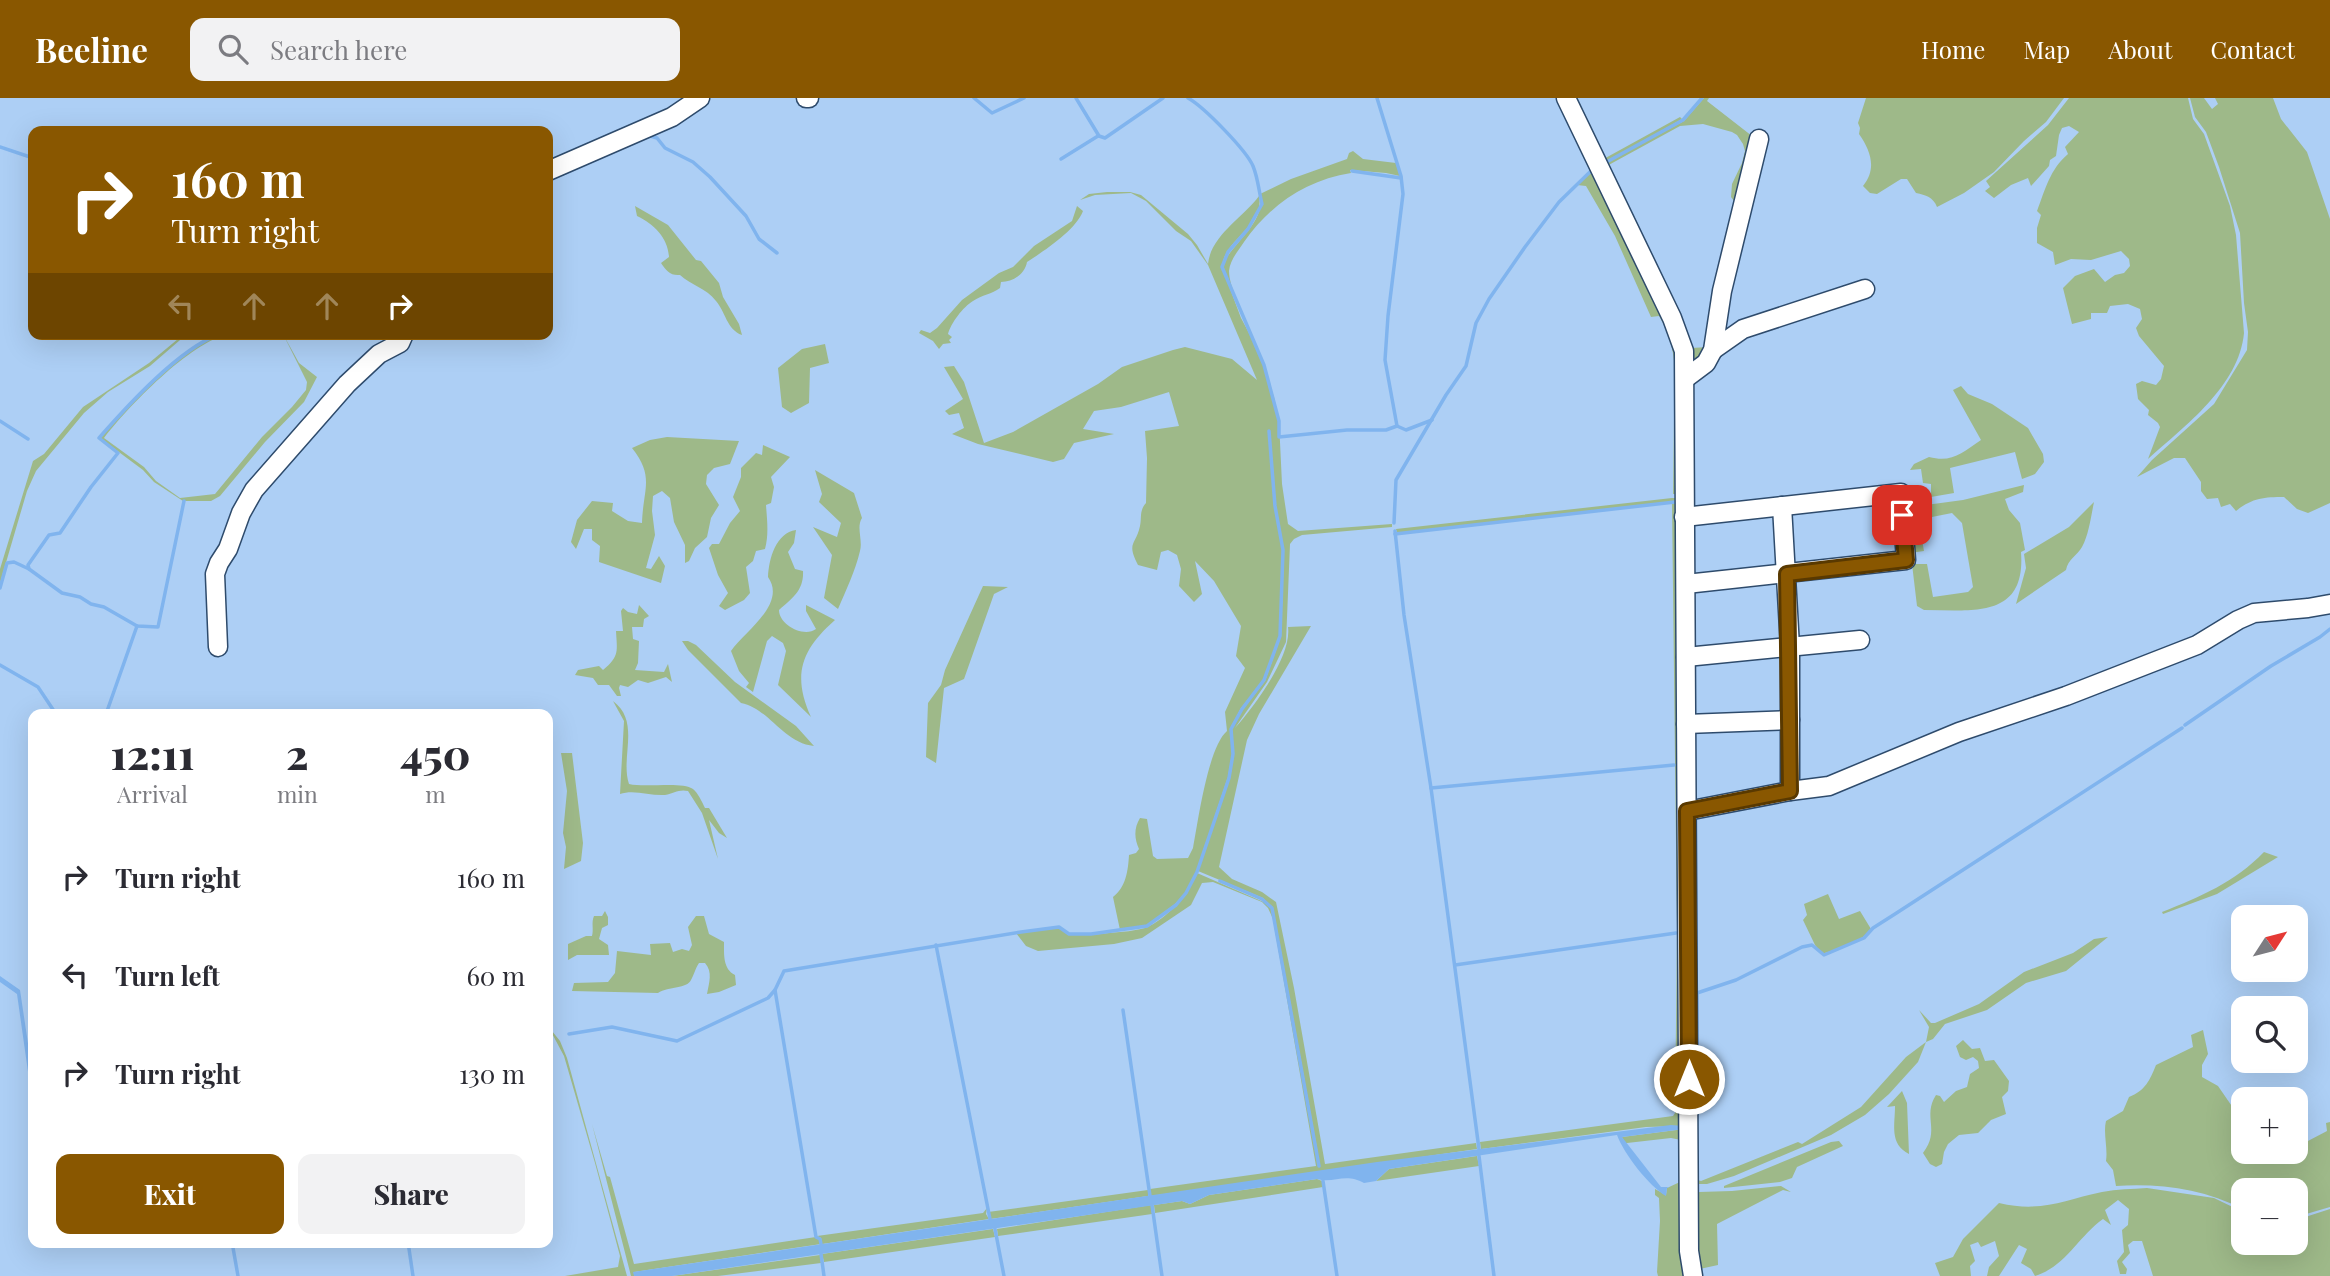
<!DOCTYPE html>
<meta charset="utf-8">
<style>
:root{--surface:#fff;--page:#f2f2f3;--text:#2b2b33;--muted:#7c7c81;--accent:#895700}
body{margin:0;font-family:"Playfair Display",serif;background:var(--page);color:var(--text);height:100vh;display:flex;flex-direction:column;font-size:26px;white-space:nowrap}
*{box-sizing:border-box;margin:0}
p{font-size:23px;color:var(--muted)}
.icon{flex:none;width:38px;height:38px;fill:none;stroke:currentColor;stroke-width:2;stroke-linecap:round;stroke-linejoin:round}
.map{position:relative;flex:1;overflow:hidden}
.side{position:absolute;left:28px;top:611px;width:525px;height:539px;display:flex;flex-direction:column;background:var(--surface);border-radius:14px;box-shadow:0 7px 28px #0002}
.side>*{flex:none}
.banner{position:absolute;left:28px;top:28px;width:525px;height:214px;border-radius:14px;box-shadow:0 7px 28px #0002;background:#895700;color:#fff;overflow:hidden}
.needle{width:46px;rotate:54deg}
.controls{position:absolute;left:2231px;top:807px;display:grid;gap:14px}
.controls a{display:grid;place-items:center;width:77px;height:77px;border-radius:14px;background:var(--surface);box-shadow:0 7px 28px #0002;font-size:35px}
.pin{position:absolute;display:grid;place-items:center;width:60px;height:60px;color:#fff;margin:-30px;border-radius:14px;box-shadow:0 4px 10px #0006}
.me{position:absolute;width:77px;margin:-38px;rotate:0deg;stroke-linejoin:round;filter:drop-shadow(0 0 5px #0008)}
.turn{display:flex;align-items:center;gap:24px;height:147px;padding:0 28px;font-size:32px}
.turn .icon{width:91px;height:91px;stroke-width:2.5}
.turn b{display:block;font-size:49px;line-height:60px}
.lanes{display:flex;align-items:center;height:66px;padding:0 28px;background:#0003;justify-content:center;gap:35px;direction:ltr}
.lanes .off{opacity:.35}
.eta{display:flex;justify-content:space-evenly;align-items:center;height:119px;text-align:center}
.eta b{font-size:42px;font-weight:800;line-height:49px}
.primary-button{display:flex;gap:14px;margin-top:auto;padding:14px 28px}
.primary-button a{flex:1;height:80px;border-radius:14px;background:var(--accent);color:#fff;font-size:28px;font-weight:800;line-height:80px;text-align:center}
.primary-button a+a{background:var(--page);color:var(--text)}
ul{padding:0;list-style:none}
li{display:flex;align-items:center;gap:21px;height:98px;padding:0 28px}
li div{flex:1}
li b{display:block;font-size:26px}
li em{font-style:normal}
header{display:flex;align-items:center;gap:42px;box-sizing:border-box;height:98px;padding:0 35px;background:var(--accent);color:#fff}
header strong{font-size:33px}
nav{display:flex;gap:38px;margin-inline-start:auto;font-size:24px}
.search{width:490px;height:63px;background:var(--page);display:flex;align-items:center;gap:18px;box-sizing:border-box;padding:0 24px;border-radius:14px;color:var(--muted);font-size:26px}
.map>svg:first-child{display:block}
.green{fill:#9eb989}
.water{fill:#80b4ee}
.lines{fill:none;stroke-linecap:round;stroke-linejoin:round}
.stream{stroke:#80b4ee;stroke-width:3.5}
.minor-casing{stroke:#2e4b6c;stroke-width:21}
.minor{stroke:#fff;stroke-width:18}
.route-casing{stroke:#593900;stroke-width:18}
.route{stroke:#895700;stroke-width:12}
</style>
<header>
<strong>Beeline</strong>
<div class="search"><svg class="icon" aria-label="search" viewBox="0 0 24 24"><circle cx="10" cy="10" r="6"/><path d="M15 15l6 6"/></svg>Search here</div>
<nav><a>Home</a><a>Map</a><a>About</a><a>Contact</a></nav>
</header>
<div class="map">
<svg width="2330" height="1178" viewBox="0 0 2330 1178">
<rect width="100%" height="100%" fill="#adcff5"/>
<g class="green">
<polygon points="1704,0 1709,0 1707,3 1752,38 1738,108 1731,99 1732,86 1742,65 1745,53 1743,46 1737,37 1732,34 1703,26 1680,28 1605,69 1691,250 1709,249 1708,253 1691,268 1600,63 1680,19 1682,21 1602,67 1684,23"/>
<path d="M 1866,0 L 2064,0 L 2046,24 L 2024,43 L 1994,74 L 1964,95 L 1937,109 C 1933,99 1926,97 1916,95 L 1907,81 L 1901,81 L 1877,96 L 1870,95 L 1863,88 C 1877,71 1871,53 1859,36 L 1860,30 L 1858,25 Z"/>
<path d="M 2069,0 L 2188,0 L 2193,21 L 2204,36 L 2230,108 L 2236,137 L 2244,235 C 2239,288 2185,328 2148,361 L 2160,329 L 2158,325 L 2148,317 L 2149,312 L 2138,301 L 2136,286 L 2142,283 L 2156,287 L 2161,281 L 2164,268 L 2139,238 L 2136,230 L 2142,221 L 2140,211 L 2128,206 L 2110,208 L 2107,215 L 2091,215 L 2091,221 L 2072,226 L 2063,190 L 2075,178 L 2094,171 L 2105,184 L 2115,177 L 2124,175 L 2130,168 L 2129,161 L 2121,153 L 2091,162 L 2071,161 L 2055,167 L 2053,154 L 2037,145 L 2037,130 L 2041,117 L 2037,113 C 2045,92 2050,71 2068,56 L 2065,49 L 2079,34 L 2069,28 L 2062,30 L 2059,37 L 2056,58 L 2050,62 L 2049,68 L 2031,88 L 2028,80 L 2011,87 L 1994,100 L 1985,93 L 1990,89 L 1986,83 L 2048,27 Z"/>
<path d="M 2190,0 L 2204,0 L 2212,11 L 2218,6 L 2215,0 L 2273,0 L 2281,21 L 2307,54 L 2330,121 L 2330,405 L 2308,415 L 2297,411 L 2284,399 C 2264,399 2252,400 2236,413 L 2230,406 L 2221,409 L 2218,400 L 2207,401 L 2201,393 L 2201,384 L 2185,360 L 2174,360 L 2137,379 L 2152,362 L 2214,306 L 2247,252 L 2248,234 L 2244,205 L 2240,135 L 2219,69 L 2206,34 L 2195,19 Z"/>
<path d="M 1353,53 L 1363,61 L 1396,65 L 1400,78 L 1386,75 L 1350,72 L 1351,75 C 1306,82 1270,107 1244,144 C 1238,153 1230,162 1229,173 C 1229,182 1233,191 1235,199 L 1223,169 L 1224,164 C 1236,142 1266,123 1260,96 L 1291,81 L 1347,61 L 1349,55 Z"/>
<path d="M 1595,71 L 1681,253 L 1678,396 L 1673,396 L 1674,322 L 1676,320 C 1675,284 1679,250 1659,218 L 1651,219 L 1615,138 L 1586,88 L 1577,87 Z"/>
<path d="M 1107,94 L 1130,94 L 1141,97 L 1188,136 L 1197,147 L 1208,166 C 1211,137 1243,120 1259,98 C 1265,128 1224,141 1222,169 L 1241,220 L 1256,248 L 1274,299 L 1279,323 L 1282,386 L 1288,426 L 1298,433 L 1392,426 L 1392,429 L 1302,437 L 1294,441 L 1290,446 L 1286,544 L 1267,584 L 1235,630 C 1254,609 1292,558 1288,529 L 1311,528 L 1259,616 L 1247,642 L 1219,769 L 1232,781 L 1262,794 L 1276,804 L 1294,890 L 1325,1066 L 1476,1045 L 1477,1051 L 1151,1098 L 1150,1091 L 1316,1068 L 1273,821 L 1268,810 L 1262,804 L 1213,784 L 1202,785 L 1191,807 L 1142,840 L 1114,846 L 1038,853 L 1026,848 L 1016,835 L 1059,830 C 1072,839 1086,837 1101,836 C 1115,834 1131,834 1145,830 C 1169,820 1186,797 1197,775 L 1266,805 L 1272,811 L 1274,820 L 1320,1067 L 1273,810 L 1263,800 L 1198,773 L 1230,680 L 1234,656 L 1232,631 L 1243,611 L 1265,583 L 1281,538 L 1284,452 L 1276,408 L 1270,333 L 1274,408 L 1283,452 L 1280,538 L 1264,582 L 1241,610 L 1230,631 L 1232,656 L 1228,679 L 1196,774 L 1186,794 L 1175,806 L 1147,827 L 1120,832 L 1113,799 C 1126,789 1128,773 1129,757 L 1136,755 L 1139,751 C 1134,740 1134,730 1140,720 L 1147,721 L 1153,758 L 1157,761 L 1188,760 L 1193,750 C 1198,724 1208,649 1227,633 L 1225,614 L 1245,570 L 1236,558 L 1241,528 L 1214,483 L 1195,463 L 1202,496 L 1194,504 L 1179,488 L 1181,471 L 1177,457 L 1168,452 L 1161,454 L 1157,472 L 1138,467 C 1126,444 1136,447 1140,428 C 1142,419 1139,413 1146,405 L 1147,360 L 1145,333 L 1179,328 L 1169,294 L 1121,309 L 1094,313 L 1083,331 L 1114,336 L 1074,345 L 1064,361 L 1053,364 L 978,346 L 952,336 L 964,330 L 959,315 L 949,317 L 945,313 L 963,301 L 944,269 L 954,268 L 964,284 L 984,345 L 1013,334 L 1098,286 L 1122,269 L 1173,252 L 1185,249 L 1232,261 L 1257,282 L 1208,167 L 1191,143 L 1176,133 L 1146,103 L 1131,95 L 1095,97 L 1080,102 L 1089,96 Z"/>
<path d="M 635,108 L 668,127 L 696,162 L 701,163 L 719,185 L 723,199 L 739,226 L 742,237 C 727,232 725,213 716,203 C 706,190 691,187 680,177 C 670,178 666,172 661,165 L 669,159 C 668,140 654,126 637,118 Z"/>
<path d="M 1077,108 L 1083,113 C 1076,132 1044,153 1027,164 C 1025,176 1013,184 1001,184 L 1000,190 C 992,196 982,197 973,203 C 963,209 951,225 948,236 L 952,239 L 949,242 L 951,245 L 943,246 L 939,251 L 933,243 L 919,235 L 921,232 L 930,235 L 937,230 L 962,202 L 999,175 L 1013,169 L 1034,148 L 1072,123 Z"/>
<polygon points="184,236 187,236 150,268 108,294 84,315 36,373 27,393 0,485 0,471 33,363 44,356 83,309 149,265"/>
<path d="M 221,236 L 229,236 C 190,244 128,309 104,340 L 144,369 L 156,383 L 180,400 L 215,396 L 262,339 L 292,309 L 306,292 L 307,284 L 283,236 L 299,265 L 317,279 L 304,304 L 265,344 L 220,398 L 211,403 L 183,403 L 154,384 L 143,372 L 100,340 C 129,307 180,251 221,236 Z"/>
<polygon points="825,246 829,265 810,270 809,305 791,315 782,309 778,270 802,251"/>
<path d="M 1961,288 L 1968,296 L 1992,306 L 2028,330 L 2043,356 L 2044,364 L 2035,376 L 2022,381 L 2015,354 L 1950,370 L 1954,395 L 1931,399 L 1931,386 L 1923,385 L 1921,371 L 1910,372 L 1914,366 L 1929,359 C 1952,365 1962,355 1981,342 L 1953,292 Z"/>
<path d="M 667,339 L 739,343 L 730,366 L 714,370 L 707,377 L 706,386 L 719,407 L 711,420 L 707,439 L 695,450 L 689,463 L 685,465 L 685,447 L 674,424 L 670,400 L 662,393 L 653,398 L 652,413 L 655,437 L 646,470 L 651,471 L 659,458 L 665,468 L 661,485 L 599,464 L 600,448 L 592,442 L 592,431 L 584,431 L 576,451 L 571,444 L 577,422 L 592,403 L 613,405 L 612,413 L 628,423 L 642,425 C 643,391 655,379 632,350 L 650,342 Z"/>
<path d="M 763,347 L 790,359 L 771,379 L 774,389 L 771,405 L 766,407 C 767,422 769,436 765,451 L 756,453 L 753,463 L 746,469 L 750,495 L 744,502 L 725,512 L 719,508 L 728,495 L 718,477 L 709,450 L 712,446 L 719,446 L 730,425 L 740,413 L 733,399 L 741,379 L 741,370 L 756,355 L 762,357 Z"/>
<path d="M 815,372 L 854,395 L 862,420 C 856,429 863,442 860,453 C 855,474 846,492 838,511 L 824,500 L 832,457 L 813,429 L 837,439 L 841,425 L 819,404 L 822,396 Z"/>
<path d="M 2024,387 L 2023,394 L 2005,401 L 2009,412 L 2020,425 L 2025,452 L 2021,454 C 2026,521 1973,512 1924,512 L 1917,508 L 1912,466 L 1927,466 L 1933,499 L 1968,494 L 1973,489 L 1962,425 L 1952,415 L 1927,420 L 1927,430 L 1920,431 L 1924,453 L 1910,455 L 1907,415 L 1911,409 L 1963,402 Z"/>
<polygon points="1672,400 1679,400 1691,1178 1658,1178 1657,1174 1660,1123 1659,1100 1655,1097 1655,1091 1666,1097 1667,1090 1682,1083 1681,1042 1671,1040 1627,1045 1624,1045 1622,1039 1684,1031 1683,1028 1646,1029 1481,1051 1480,1044 1673,1018 1675,1015 1677,832 1672,405 1677,403 1397,435 1396,431"/>
<path d="M 2094,404 C 2091,418 2089,436 2082,449 C 2077,458 2068,461 2066,472 L 2016,506 L 2026,470 L 2024,456 L 2069,429 Z"/>
<path d="M 796,432 L 794,445 L 788,454 L 795,471 L 803,473 C 804,492 793,500 779,512 C 779,527 804,540 816,531 L 806,513 L 806,507 L 835,522 C 801,552 792,577 811,619 L 778,587 L 786,553 L 783,545 L 772,538 L 767,543 L 753,594 L 746,589 L 749,585 L 739,573 L 731,553 C 745,533 787,506 768,479 C 769,460 776,435 796,432 Z"/>
<polygon points="983,488 1008,489 994,496 964,581 944,590 936,665 926,659 928,605 941,587 945,572"/>
<path d="M 639,507 L 649,518 L 644,521 L 643,529 L 632,529 L 633,541 L 639,543 L 638,565 L 635,572 L 664,574 L 668,566 L 672,584 L 666,579 L 648,585 L 638,582 L 628,589 L 620,587 L 619,590 L 621,598 L 617,598 L 609,587 L 598,587 L 593,580 L 575,577 L 578,572 L 599,568 L 603,572 C 620,558 617,553 616,533 L 623,533 L 621,513 L 623,510 L 628,514 L 637,516 Z"/>
<path d="M 682,543 L 688,543 L 696,547 L 735,584 L 796,628 L 814,648 C 783,645 770,611 741,605 L 688,552 Z"/>
<path d="M 613,603 C 641,624 620,659 629,686 C 646,690 682,683 693,691 C 698,695 702,704 705,710 L 709,710 L 727,740 L 719,735 L 709,722 L 718,761 L 702,715 L 688,693 C 679,691 674,695 665,697 C 650,698 634,691 620,696 L 624,623 Z"/>
<polygon points="561,655 572,655 583,745 581,763 564,771 566,749 563,735 567,693"/>
<polygon points="1692,714 1696,717 1694,1081 1701,1083 1798,1044 1802,1046 1861,1009 1906,959 1926,944 1929,929 1919,912 1931,925 1935,925 1979,906 2024,874 2073,855 2094,841 2108,839 2066,873 2026,885 1987,912 1945,926 1933,941 1926,944 1918,964 1889,996 1865,1017 1831,1037 1734,1078 1707,1086 1690,1086"/>
<path d="M 2264,754 L 2278,759 L 2217,796 L 2163,816 L 2162,814 C 2200,799 2235,784 2264,754 Z"/>
<path d="M 1828,796 L 1839,821 L 1860,813 L 1871,831 C 1861,845 1838,851 1822,856 L 1815,847 L 1803,822 L 1807,817 L 1804,806 Z"/>
<path d="M 605,813 L 608,819 L 608,827 L 602,830 L 599,841 L 608,847 L 609,857 L 577,857 L 568,862 L 568,846 L 586,838 L 592,838 C 594,831 591,825 594,818 L 602,818 Z"/>
<path d="M 696,818 L 704,818 L 709,836 L 724,844 C 724,857 723,871 735,877 L 736,887 L 719,894 L 707,896 C 709,885 713,874 705,865 L 699,865 C 695,871 694,877 691,882 C 687,891 669,888 658,895 L 572,893 L 574,885 L 608,884 L 615,875 L 617,853 L 651,857 L 650,846 L 670,845 L 673,854 L 682,851 L 689,853 L 692,847 L 688,829 Z"/>
<polygon points="548,928 560,943 567,960 627,1178 565,1178 618,1169 620,1158 595,1065 564,958"/>
<path d="M 2203,932 L 2208,956 L 2202,967 L 2202,979 L 2218,988 L 2238,1017 L 2243,1019 L 2244,1054 L 2296,1054 L 2296,1042 L 2306,1044 L 2327,1033 L 2326,1025 L 2330,1024 L 2330,1109 L 2296,1119 L 2296,1092 L 2244,1092 L 2243,1111 C 2204,1091 2159,1085 2116,1088 L 2113,1072 L 2106,1063 C 2108,1050 2103,1035 2106,1023 L 2123,1013 L 2129,999 C 2145,993 2150,982 2156,967 L 2193,949 L 2191,937 Z"/>
<path d="M 1963,942 L 1972,951 L 1980,950 L 1985,963 L 1994,962 L 2009,983 L 2008,993 L 2002,999 L 2006,1016 L 1991,1022 L 1978,1035 L 1959,1037 L 1948,1046 L 1944,1054 L 1942,1066 L 1936,1069 L 1930,1066 L 1923,1055 C 1941,1032 1922,1019 1936,997 L 1940,998 L 1944,1004 L 1956,993 L 1967,989 L 1970,976 L 1979,970 L 1978,963 L 1973,959 L 1966,962 L 1960,959 L 1956,948 Z"/>
<path d="M 1902,993 L 1907,1005 L 1909,1056 C 1889,1046 1895,1027 1895,1008 L 1887,1009 Z"/>
<polygon points="592,1026 607,1078 610,1079 634,1166 816,1139 820,1141 821,1146 634,1174 634,1178 631,1178"/>
<polygon points="1839,1043 1843,1048 1797,1069 1792,1080 1780,1084 1724,1090 1724,1088 1831,1044"/>
<polygon points="1477,1058 1479,1068 1376,1083 1389,1071"/>
<polygon points="1317,1081 1322,1083 1323,1089 1155,1115 1154,1107 1182,1103 1190,1106 1209,1097"/>
<polygon points="1781,1088 1791,1094 1783,1092 1717,1126 1718,1167 1695,1172 1694,1097 1699,1094 1732,1093"/>
<path d="M 2147,1090 L 2214,1100 L 2243,1114 L 2244,1144 L 2296,1144 L 2296,1122 L 2330,1111 L 2330,1178 L 2153,1178 L 2142,1143 L 2133,1143 L 2128,1147 L 2130,1155 L 2122,1164 L 2127,1171 L 2126,1176 L 2120,1176 L 2117,1163 L 2124,1154 L 2122,1132 L 2128,1127 L 2129,1111 L 2118,1102 L 2105,1112 L 2111,1127 L 2103,1121 C 2078,1139 2065,1169 2035,1178 L 2031,1171 L 2021,1165 L 2027,1151 L 2019,1147 L 1999,1178 L 1987,1178 L 1989,1169 L 1999,1158 L 1995,1143 L 1981,1149 L 1978,1144 L 1970,1147 L 1975,1163 L 1970,1168 L 1971,1178 L 1940,1178 L 1935,1165 L 1953,1159 L 1963,1141 L 1999,1105 C 2042,1115 2063,1102 2102,1094 C 2117,1091 2132,1091 2147,1090 Z"/>
<polygon points="1148,1092 1148,1098 990,1121 988,1114"/>
<polygon points="1151,1107 1152,1116 998,1138 997,1131"/>
<polygon points="987,1110 986,1116 989,1121 822,1146 821,1140 817,1138 983,1115"/>
<polygon points="993,1131 995,1139 824,1164 822,1156"/>
<polygon points="820,1157 821,1165 718,1178 672,1178"/>
</g>
<g class="water">
<polygon points="0,878 20,892 33,979 33,1009 17,896 0,884"/>
<path d="M 1671,1027 L 1683,1028 L 1684,1031 L 1622,1039 L 1661,1089 L 1669,1089 L 1667,1090 L 1666,1098 C 1649,1088 1624,1056 1617,1037 L 1389,1071 L 1376,1083 L 1364,1085 C 1345,1074 1334,1086 1317,1081 L 1209,1097 L 1190,1106 L 1182,1103 L 672,1178 L 634,1178 L 633,1174 L 1377,1064 Z"/>
</g>
<g class="lines">
<g class="stream">
<polyline points="974,0 992,15 1024,0"/>
<polyline points="1076,0 1099,38 1105,40 1163,0"/>
<path d="M 1188,0 C 1204,9 1246,52 1253,68 C 1258,80 1259,94 1262,106 L 1248,131 L 1228,154 L 1222,169 L 1264,267 L 1279,323 L 1279,339 L 1347,332 L 1386,332 L 1397,328 L 1406,332 L 1432,322"/>
<polyline points="1377,0 1401,78 1403,96 1388,218 1385,262 1397,328"/>
<polyline points="647,37 657,40 665,50 693,64 710,79 746,118 759,141 777,155"/>
<polyline points="0,49 33,60"/>
<polyline points="1061,61 1098,38"/>
<polyline points="1603,66 1683,22 1702,0"/>
<polyline points="1352,73 1401,80"/>
<polyline points="0,323 28,341"/>
<path d="M 184,403 L 158,529 L 137,528 L 104,509 L 91,506 L 80,499 L 62,495 L 29,471 L 28,467 L 49,437 L 60,435 L 91,389 L 118,355 L 99,340 C 128,307 178,252 219,236"/>
<polyline points="1394,425 1396,382 1446,297 1466,268 1476,225 1489,201 1525,149 1559,104 1594,70"/>
<polyline points="1395,433 1404,517 1431,690 1479,1051"/>
<polyline points="1395,436 1675,404"/>
<polyline points="0,490 7,465 14,464 29,471"/>
<polyline points="0,567 38,589 56,616"/>
<polyline points="106,616 137,528"/>
<polyline points="2185,627 2271,568 2320,539 2330,531"/>
<polyline points="1431,690 1674,667"/>
<polyline points="1220,783 1262,801 1272,810 1319,1068"/>
<polyline points="936,847 990,1121"/>
<polyline points="1455,867 1676,835"/>
<polyline points="775,892 816,1139 820,1141 821,1146"/>
<polyline points="1123,912 1150,1098"/>
<polyline points="569,936 612,929 677,943 768,900 775,892 784,873 1021,834 1059,829 1069,836 1091,836 1147,828 1176,807 1186,795 1197,774 1229,680 1233,656 1231,631 1242,611 1264,582 1280,538 1283,452 1275,408 1269,333"/>
<polyline points="1697,1016 1697,895 1736,882 1802,849 1812,847 1824,857 1864,840 1873,830 1895,816 2182,630"/>
<polyline points="1479,1058 1494,1178"/>
<polyline points="1323,1083 1337,1178"/>
<polyline points="1152,1107 1162,1178"/>
<polyline points="995,1131 1004,1178"/>
<polyline points="232,1144 238,1178"/>
<polyline points="408,1144 413,1178"/>
<polyline points="821,1156 824,1178"/>
</g>
<defs>
<g id="minor">
<polyline points="806,0 809,0"/>
<polyline points="1566,0 1672,220 1684,253 1689,1153 1693,1178"/>
<polyline points="548,73 672,19 700,0"/>
<polyline points="1713,252 1743,231 1865,191"/>
<polyline points="1686,280 1706,265 1713,252 1722,193 1759,41"/>
<polyline points="1684,419 1901,395 1906,462 1686,486"/>
<polyline points="218,549 215,476 219,465 228,451 241,415 254,392 347,286 379,256 400,245 404,236"/>
<polyline points="1686,559 1860,542"/>
<polyline points="1686,626 1790,622"/>
<polyline points="1790,693 1829,688 1959,634 2066,598 2197,547 2238,522 2254,515 2308,510 2330,506"/>
<polyline points="1687,713 1790,693 1790,549 1782,408"/>
</g>
</defs>
<use href="#minor" class="minor-casing"/>
<use href="#minor" class="minor"/>
</g>
<g class="lines">
<defs>
<polyline id="route" points="1689,981 1687,713 1790,693 1787,476 1906,462 1902,417"/>
</defs>
<use href="#route" class="route-casing"/>
<use href="#route" class="route"/>
</g>
</svg>
<div class="controls">
<a><svg class="needle" viewBox="-14 -14 28 28"><path d="M0-13l5 13h-10z" fill="#e53935"/><path d="M0 13l5-13h-10z" fill="#7c7c81"/></svg></a>
<a><svg class="icon" aria-label="search" viewBox="0 0 24 24"><circle cx="10" cy="10" r="6"/><path d="M15 15l6 6"/></svg></a>
<a>+</a>
<a>−</a>
</div>
<div class="pin" style="left:1902px;top:417px;background:#d93025"><svg class="icon" aria-label="arrive" viewBox="0 0 24 24"><path d="M6 21V4h12l-3 4 3 4H6"/></svg></div>
<svg class="me" style="left:1689px;top:981px" viewBox="-20 -20 40 40"><circle r="17" fill="#895700" stroke="#fff" stroke-width="3"/><path d="M0-11L8 9 0 5-8 9z" fill="#fff"/></svg>
<div class="banner">
<div class="turn"><svg class="icon" aria-label="right" viewBox="0 0 24 24"><path d="M7 20v-9h11M14 6l5 5-5 5"/></svg><div><b>160 m</b>Turn right</div></div>
<div class="lanes"><svg class="icon off" aria-label="left" viewBox="0 0 24 24"><path d="M17 20v-9H6M10 6l-5 5 5 5"/></svg><svg class="icon off" aria-label="ahead" viewBox="0 0 24 24"><path d="M12 20V5M6 11l6-6 6 6"/></svg><svg class="icon off" aria-label="ahead" viewBox="0 0 24 24"><path d="M12 20V5M6 11l6-6 6 6"/></svg><svg class="icon" aria-label="right" viewBox="0 0 24 24"><path d="M7 20v-9h11M14 6l5 5-5 5"/></svg></div>
</div>
<section class="side">
<div class="eta">
<div><b>12:11</b><p>Arrival</p></div>
<div><b>2</b><p>min</p></div>
<div><b>450</b><p>m</p></div>
</div>
<ul>
<li><svg class="icon" aria-label="right" viewBox="0 0 24 24"><path d="M7 20v-9h11M14 6l5 5-5 5"/></svg><div><b>Turn right</b></div><em>160 m</em></li>
<li><svg class="icon" aria-label="left" viewBox="0 0 24 24"><path d="M17 20v-9H6M10 6l-5 5 5 5"/></svg><div><b>Turn left</b></div><em>60 m</em></li>
<li><svg class="icon" aria-label="right" viewBox="0 0 24 24"><path d="M7 20v-9h11M14 6l5 5-5 5"/></svg><div><b>Turn right</b></div><em>130 m</em></li>
</ul>
<div class="primary-button"><a>Exit</a><a>Share</a></div>
</section>
</div>
